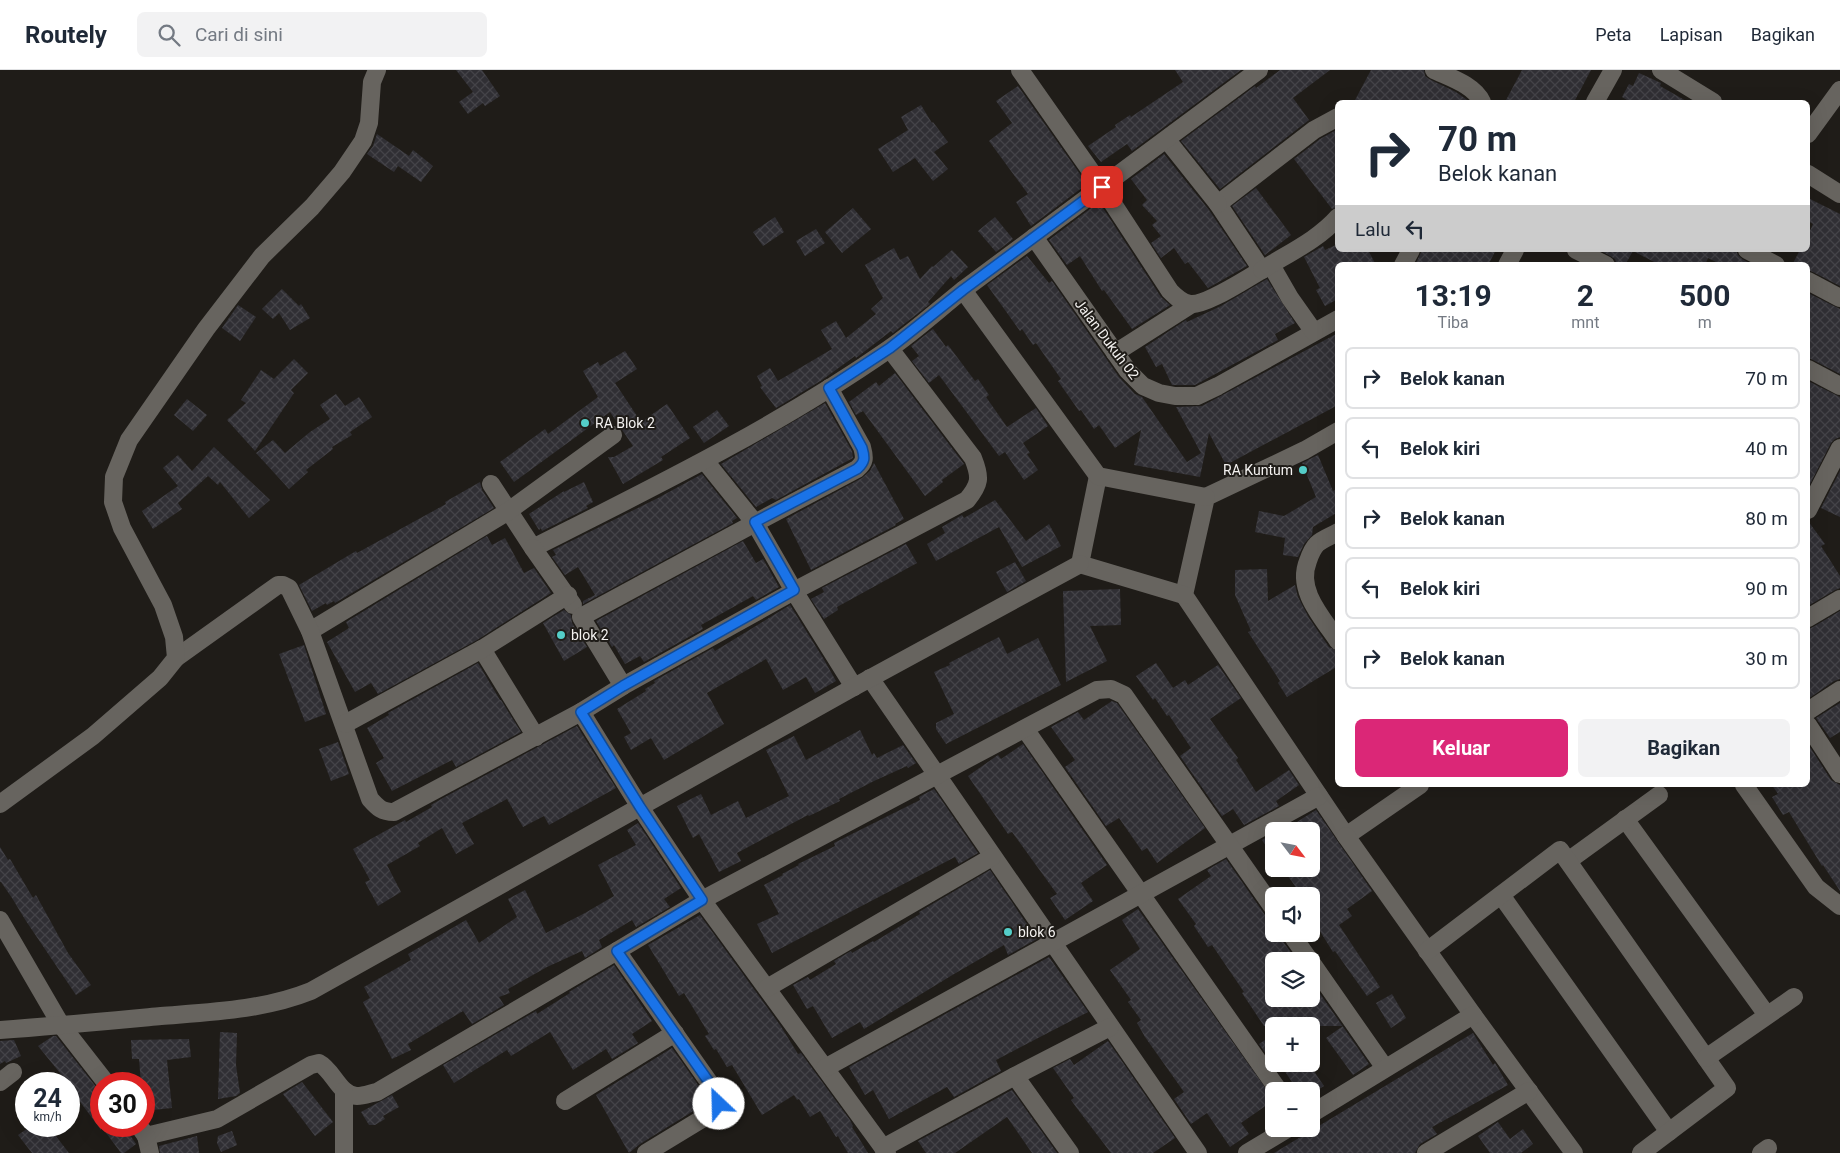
<!DOCTYPE html>
<html lang="id">
<meta charset="utf-8">
<style>
:root{--surface:#fff;--page:#f2f2f3;--text:#1f2937;--muted:#747a83;--line:#e0e1e3;--accent:#db2777}
body{margin:0;font-family:Roboto,sans-serif;background:var(--page);color:var(--text);height:100vh;display:flex;flex-direction:column;font-size:19px;white-space:nowrap}
*{box-sizing:border-box;margin:0}
p{font-size:16px;color:var(--muted)}
.icon{flex:none;width:28px;height:28px;fill:none;stroke:currentColor;stroke-width:2;stroke-linecap:round;stroke-linejoin:round}
.map{position:relative;flex:1;overflow:hidden}
.drawer{position:absolute;left:1335px;top:192px;width:475px;height:525px;display:flex;flex-direction:column;background:var(--surface);border-radius:8px;box-shadow:0 5px 20px #0002}
.drawer>*{flex:none}
.guide{position:absolute;left:1335px;top:30px;width:475px;height:152px;border-radius:8px;box-shadow:0 5px 20px #0002;background:#fff;color:var(--text);overflow:hidden}
.needle{width:32px;rotate:122deg}
.controls{position:absolute;left:1265px;top:752px;display:grid;gap:10px}
.controls a{display:grid;place-items:center;width:55px;height:55px;border-radius:8px;background:var(--surface);box-shadow:0 5px 20px #0002;font-size:25px}
.speed{position:absolute;left:15px;top:1002px;display:flex;gap:10px;font-size:25px;font-weight:700;text-align:center}
.speed>*{display:grid;place-content:center;width:65px;height:65px;border-radius:50%;background:var(--surface);box-shadow:0 5px 20px #0002;line-height:1}
.speed small{font-size:12px;font-weight:400}
.speed .limit{border:8px solid #d22;background:#fff;color:#111}
.pin{position:absolute;display:grid;place-items:center;width:42px;height:42px;color:#fff;margin:-21px;border-radius:10px;box-shadow:0 2px 8px #0006}
.me{position:absolute;width:55px;margin:-28px;rotate:336deg;stroke-linejoin:round;filter:drop-shadow(0 0 4px #0008)}
.turn{display:flex;align-items:center;gap:18px;height:105px;padding:0 20px;font-size:22px}
.turn .icon{width:65px;height:65px;stroke-width:2.5}
.turn b{display:block;font-size:35px;line-height:42px}
.then{display:flex;align-items:center;height:48px;padding:0 20px;background:#0003;gap:10px;font-size:19px}
.eta{display:flex;justify-content:space-evenly;align-items:center;height:85px;text-align:center}
.eta b{font-size:30px;font-weight:700;line-height:35px}
.primary-button{display:flex;gap:10px;margin-top:auto;padding:10px 20px}
.primary-button a{flex:1;height:58px;border-radius:8px;background:var(--accent);color:#fff;font-size:20px;font-weight:700;line-height:58px;text-align:center}
.primary-button a+a{background:var(--page);color:var(--text)}
ul{padding:0;list-style:none}
li{display:flex;align-items:center;gap:15px;height:62px;margin:0 10px 8px;padding:0 10px;border:2px solid var(--line);border-radius:8px}
li div{flex:1}
li b{display:block;font-size:19px}
li em{font-style:normal}
header{display:flex;align-items:center;gap:30px;box-sizing:border-box;height:70px;padding:0 25px;background:var(--surface);border-bottom:1px solid var(--line)}
header strong{font-size:24px}
nav{display:flex;gap:28px;margin-inline-start:auto;font-size:18px}
.search{width:350px;height:45px;background:var(--page);display:flex;align-items:center;gap:12px;box-sizing:border-box;padding:0 18px;border-radius:8px;color:var(--muted);font-size:19px}
.map>svg:first-child{display:block}
.building{fill:url(#building-cross-hatch)}
.lines{fill:none;stroke-linecap:round;stroke-linejoin:round}
.minor{stroke:#67645f;stroke-width:18}
.route-casing{stroke:#114b97;stroke-width:12}
.route{stroke:#1a73e8;stroke-width:9}
.poi-dot{fill:#54cdc8;stroke:#1f1c18;stroke-width:2}
.labels{text-anchor:middle;dominant-baseline:central;stroke-width:4;stroke-linejoin:round;paint-order:stroke}
.street-label{font-size:14px;fill:#f4f2f0;stroke:#1f1c18}
.poi-label{font-size:14px;fill:#f4f2f0;stroke:#1f1c18;text-anchor:start}
</style>
<header>
<strong>Routely</strong>
<div class="search"><svg class="icon" aria-label="search" viewBox="0 0 24 24"><circle cx="10" cy="10" r="6"/><path d="M15 15l6 6"/></svg>Cari di sini</div>
<nav><a>Peta</a><a>Lapisan</a><a>Bagikan</a></nav>
</header>
<div class="map">
<svg width="1840" height="1083" viewBox="0 0 1840 1083">
<defs>
<pattern id="building-cross-hatch" width="8" height="8" patternUnits="userSpaceOnUse" patternTransform="scale(1.25)"><rect width="8" height="8" fill="#302f34"/><path d="M0 0l8 8M0 8l8-8" fill="none" stroke="#444348"/></pattern>
</defs>
<rect width="100%" height="100%" fill="#1f1c18"/>
<g class="building">
<polygon points="456,0 482,0 500,26 485,36 483,33 468,44 459,32 473,22"/>
<polygon points="1175,0 1241,0 1132,81 1127,74 1101,92 1088,76 1116,57 1115,55 1130,45 1131,47 1183,12"/>
<polygon points="1280,0 1330,0 1293,28 1309,50 1220,119 1181,71 1255,16 1256,18"/>
<polygon points="1371,0 1424,0 1425,6 1429,9 1456,22 1470,32 1354,32"/>
<polygon points="1522,0 1591,0 1574,32 1505,32"/>
<polygon points="1639,3 1661,13 1660,16 1688,32 1626,32 1627,30 1622,27 1629,14 1633,16"/>
<polygon points="1018,16 1087,114 1031,156 1016,132 1028,124 989,71 1012,53 996,31"/>
<polygon points="921,35 932,53 933,52 948,72 934,82 948,99 933,111 915,88 893,102 878,79 908,60 901,47"/>
<polygon points="1338,59 1338,137 1332,139 1294,89 1320,69"/>
<polygon points="377,64 409,86 413,80 433,96 421,112 398,96 394,102 367,84 373,76"/>
<polygon points="1164,84 1209,140 1247,196 1208,218 1188,192 1185,194 1174,178 1161,188 1151,173 1161,166 1152,155 1157,151 1142,135 1147,130 1131,109"/>
<polygon points="1256,118 1291,165 1265,185 1232,136"/>
<polygon points="1808,128 1840,144 1840,216 1813,202 1808,200 1808,195 1792,195 1800,180 1808,180 1808,165 1813,154 1808,151"/>
<polygon points="1099,132 1161,227 1170,235 1132,259 1104,220 1102,221 1080,186 1067,195 1049,170"/>
<polygon points="853,138 871,159 842,183 825,162"/>
<polygon points="775,147 784,162 763,176 753,162"/>
<polygon points="995,147 1013,169 996,182 978,161"/>
<polygon points="816,159 825,173 805,186 796,171"/>
<polygon points="1338,174 1338,180 1368,180 1376,195 1338,195 1338,229 1325,236 1316,220 1320,218 1304,187 1323,176 1325,180"/>
<polygon points="894,178 900,190 908,186 920,209 932,196 933,197 952,180 968,197 954,210 951,206 928,232 930,234 899,258 893,263 891,261 856,288 855,286 822,310 776,338 760,317 762,316 757,306 770,298 778,311 832,279 821,260 836,251 846,268 876,244 871,239 883,228 865,195"/>
<polygon points="1422,180 1496,180 1488,195 1415,195"/>
<polygon points="1600,180 1736,180 1738,185 1742,189 1753,195 1722,195 1708,188 1705,195 1660,195 1633,181 1625,195 1617,195 1615,189"/>
<polygon points="1027,186 1049,213 1052,211 1119,307 1135,324 1142,327 1187,392 1201,383 1176,337 1202,336 1338,263 1338,335 1226,395 1209,363 1200,407 1134,395 1141,360 1115,378 1099,355 1094,359 1081,340 1079,341 1058,311 1061,309 1036,273 1033,275 1022,259 1020,261 987,215"/>
<polygon points="1267,209 1295,253 1275,264 1278,270 1195,315 1172,315 1162,294 1156,297 1145,277 1186,250 1187,252 1221,236"/>
<polygon points="282,219 299,236 301,234 310,248 290,260 279,243 273,249 262,239"/>
<polygon points="1808,223 1840,239 1840,304 1813,290 1808,288"/>
<polygon points="238,235 256,247 240,271 222,258"/>
<polygon points="933,259 946,277 948,275 975,311 978,309 989,325 986,327 1007,357 1036,338 1048,356 1023,373 1030,383 1027,384 1038,400 1024,410 1005,382 999,386 939,305 929,313 912,291 919,286 911,276"/>
<polygon points="625,281 637,299 615,313 641,352 667,334 690,368 661,387 663,390 623,414 608,387 614,387 633,376 610,342 514,412 500,392 545,359 548,364 598,327 583,301 598,292 600,296"/>
<polygon points="294,289 308,303 291,320 294,323 255,381 227,350 246,333 241,330 261,300 274,309"/>
<polygon points="895,303 964,394 942,410 943,412 925,426 863,341 856,345 849,332 876,312 879,316"/>
<polygon points="1808,311 1840,327 1840,367 1835,369 1831,373 1808,418"/>
<polygon points="336,324 345,336 359,327 372,347 350,362 352,365 332,377 333,379 306,400 308,402 289,419 256,383 273,370 285,383 310,362 330,349 320,335"/>
<polygon points="187,329 207,345 193,361 174,345"/>
<polygon points="825,333 852,381 853,388 776,430 772,428 756,437 721,394"/>
<polygon points="717,340 729,356 704,373 693,357"/>
<polygon points="214,377 270,430 249,448 220,412 218,415 208,406 178,433 182,439 153,459 142,441 178,416 163,398 178,385 192,401"/>
<polygon points="1318,385 1333,421 1338,418 1338,442 1313,457 1312,465 1304,474 1298,487 1283,485 1285,468 1255,462 1259,441 1284,446 1316,427 1302,393"/>
<polygon points="874,393 904,449 895,454 896,455 811,500 786,449 862,408 870,401"/>
<polygon points="1840,401 1840,447 1821,438"/>
<polygon points="702,404 737,448 732,451 733,453 583,534 583,531 595,525 578,497 565,505 552,487 556,485 553,480 658,428"/>
<polygon points="480,412 482,420 494,438 335,533 334,531 327,535 326,533 312,541 299,515 356,481 357,483 446,434 445,432"/>
<polygon points="584,412 593,432 586,436 588,438 542,461 541,458 539,460 529,444 564,421 564,422"/>
<polygon points="995,430 1026,471 1049,454 1061,476 1022,497 999,457 936,491 927,474 945,463 942,457 962,445 964,448"/>
<polygon points="1808,451 1825,474 1821,476 1840,506 1840,518 1835,520 1808,536"/>
<polygon points="487,466 492,475 505,468 524,503 534,498 551,523 477,570 378,624 371,613 355,622 327,572 349,558 346,552"/>
<polygon points="743,471 756,493 763,489 779,517 756,530 753,526 728,540 701,555 703,559 644,592 640,586 625,594 614,575 612,577 596,551"/>
<polygon points="906,474 917,493 837,537 838,540 824,549 811,529 824,522 822,518"/>
<polygon points="1015,492 1026,511 1007,522 996,502"/>
<polygon points="1267,499 1268,531 1295,515 1298,527 1309,548 1329,577 1338,581 1338,596 1287,627 1278,613 1280,611 1248,562 1251,561 1235,525 1235,500"/>
<polygon points="1120,519 1121,555 1090,556 1107,591 1066,612 1063,521"/>
<polygon points="790,535 823,588 836,611 815,623 806,607 783,620 766,589 707,623 724,654 664,690 651,668 631,680 624,667 631,663 617,639 646,621 645,619 655,613 654,611 713,578 715,581"/>
<polygon points="564,540 571,545 572,553 587,577 564,591 543,553"/>
<polygon points="1840,541 1840,609 1834,611 1808,629 1808,559 1813,557"/>
<polygon points="999,567 1007,584 1038,568 1061,615 946,674 936,659 936,653 954,644 934,602 950,595 949,593"/>
<polygon points="304,575 326,644 305,652 279,584"/>
<polygon points="478,593 500,630 501,630 521,662 456,697 452,690 392,721 376,693 384,688 367,658 389,645 388,643"/>
<polygon points="1156,593 1173,618 1185,610 1188,615 1218,595 1241,628 1210,649 1238,688 1236,690 1256,722 1289,700 1299,715 1276,731 1279,736 1244,755 1233,739 1222,746 1180,686 1191,678 1169,645 1167,646 1155,628 1153,630 1136,606"/>
<polygon points="1112,631 1117,633 1205,758 1157,793 1147,778 1142,781 1119,748 1106,756 1065,697 1075,690 1051,657 1078,642 1084,650"/>
<polygon points="1840,633 1840,662 1830,668 1816,648"/>
<polygon points="577,656 616,718 549,755 544,746 523,757 507,729 462,753 474,774 456,784 442,758 418,773 420,776 387,795 401,822 378,836 365,812 370,810 353,779 405,750 406,752 432,737 431,735 443,728"/>
<polygon points="860,660 872,685 874,683 877,688 903,675 916,693 908,698 907,696 874,711 839,729 840,731 809,746 808,745 737,783 741,791 719,802 699,764 693,768 677,736 701,724 711,745 738,731 746,748 789,726 766,680 794,666 806,690"/>
<polygon points="338,672 349,704 331,711 319,679"/>
<polygon points="1023,674 1107,795 1081,813 1093,831 1065,850 1050,828 1057,824 1012,762 1008,764 968,706 998,685 1001,689"/>
<polygon points="1808,674 1831,710 1840,715 1840,821 1823,795 1822,796 1789,742 1783,745 1772,727 1778,724 1772,715 1808,715"/>
<polygon points="934,719 978,783 959,794 955,787 772,883 757,854 779,844 764,815 783,805 782,804 799,795 798,794 835,776 834,773 920,730 919,727"/>
<polygon points="1316,740 1372,821 1347,839 1352,846 1339,855 1380,917 1367,926 1335,881 1333,882 1311,847 1311,826 1302,826 1283,799 1311,799 1311,761 1277,761 1291,753 1292,755"/>
<polygon points="638,753 681,818 664,829 670,837 636,857 632,850 614,861 599,870 602,877 585,888 582,881 547,897 508,919 510,923 499,927 504,935 472,954 463,941 408,974 411,980 392,989 363,932 370,928 364,917 411,890 408,884 466,850 479,873 517,847 508,829 525,820 546,863 585,843 614,826 598,795 636,775 627,760"/>
<polygon points="1274,763 1274,787 1262,770"/>
<polygon points="0,777 8,790 10,789 33,828 36,825 68,883 91,915 76,925 26,851 12,828 1,812 0,812"/>
<polygon points="1226,789 1265,845 1274,849 1274,864 1281,864 1282,870 1297,891 1274,891 1274,929 1311,929 1311,911 1369,994 1353,1005 1326,968 1343,956 1264,956 1242,923 1244,922 1212,875 1208,877 1194,856 1196,854 1178,829 1211,806 1207,800"/>
<polygon points="990,800 1037,869 1008,885 1004,875 954,904 864,959 860,952 832,968 813,936 807,939 793,915 808,907 810,910 836,894 834,891 851,881 852,883 873,871 874,872 920,844 919,842"/>
<polygon points="1138,839 1274,1030 1241,1053 1249,1064 1230,1077 1207,1043 1191,1054 1174,1029 1184,1022 1145,967 1137,953 1141,950 1128,932 1131,930 1110,900 1140,879 1122,850"/>
<polygon points="700,845 780,955 798,984 801,983 850,1050 853,1056 852,1057 868,1083 848,1083 838,1066 836,1067 820,1041 810,1047 799,1029 797,1030 794,1025 762,1045 732,995 727,997 716,979 714,980 705,966 709,964 684,923 679,926 648,875"/>
<polygon points="1049,887 1088,942 996,990 1001,1001 954,1027 947,1017 889,1049 873,1020 865,1025 849,997"/>
<polygon points="614,895 652,951 632,964 638,973 612,989 606,979 573,1000 550,962 511,986 507,980 454,1013 443,995 536,941 537,944 570,923 569,922"/>
<polygon points="1392,924 1406,948 1391,958 1376,933"/>
<polygon points="220,962 237,963 236,995 240,1023 236,1026 218,1029"/>
<polygon points="1473,963 1493,995 1495,993 1508,1015 1434,1056 1432,1057 1437,1064 1420,1074 1415,1083 1274,1083"/>
<polygon points="1274,964 1274,995 1259,974"/>
<polygon points="53,966 56,966 101,1023 101,1060 78,1029 77,1029 69,1019 69,1014 38,976"/>
<polygon points="189,969 191,987 167,990 172,1038 144,1041 144,1014 141,1014 139,989 132,989 131,970"/>
<polygon points="14,970 21,986 6,993 5,991 0,994 0,971"/>
<polygon points="1108,971 1175,1068 1153,1083 1111,1083 1076,1037 1071,1030 1074,1028 1053,998 1070,989 1074,995"/>
<polygon points="672,978 708,1029 708,1032 640,1074 629,1083 596,1025"/>
<polygon points="1280,994 1309,994 1324,1016 1316,1021 1298,1021"/>
<polygon points="302,1012 333,1052 315,1066 283,1024"/>
<polygon points="1012,1020 1057,1083 1032,1083 1007,1047 955,1083 926,1083 918,1071"/>
<polygon points="392,1025 399,1037 383,1046 385,1049 375,1055 369,1055 361,1042"/>
<polygon points="1498,1052 1510,1069 1523,1059 1533,1074 1521,1083 1490,1083 1478,1066"/>
<polygon points="31,1056 66,1056 55,1065 69,1083 32,1083 18,1065"/>
<polygon points="101,1056 124,1056 136,1074 124,1083 121,1083"/>
<polygon points="232,1061 237,1075 221,1082 217,1073 218,1066"/>
<polygon points="197,1066 199,1083 160,1083 159,1076"/>
</g>
<g class="lines">
<g class="minor">
<path d="M 1020,0 L 1102,117 L 1170,221 C 1176,227 1182,233 1190,234 C 1206,236 1247,208 1262,200 L 1218,134 L 1314,60 L 1338,47"/>
<path d="M 1434,0 C 1451,8 1474,15 1482,32"/>
<polyline points="1661,0 1713,32"/>
<polyline points="1595,32 1613,0"/>
<polyline points="1808,64 1840,20"/>
<polyline points="1167,70 1218,134"/>
<polyline points="1808,104 1840,124"/>
<polyline points="1034,167 1128,301 1143,316 1159,323 1175,326 1197,326 1218,316 1338,249"/>
<polyline points="1576,180 1606,195"/>
<polyline points="1747,180 1776,195"/>
<polyline points="1271,195 1290,228 1314,262"/>
<polyline points="1403,195 1411,180"/>
<polyline points="1507,195 1515,180"/>
<path d="M 1262,200 C 1287,184 1318,170 1338,147"/>
<polyline points="1808,211 1840,228"/>
<polyline points="1115,283 1192,234"/>
<polyline points="1808,299 1840,316"/>
<polyline points="1338,361 1305,380 1206,427 1184,525 1346,766 1420,715"/>
<polyline points="705,391 755,453 794,521 854,617"/>
<polyline points="1098,406 1080,494 1184,525"/>
<path d="M 491,414 L 533,478 C 654,417 777,357 889,279 C 915,261 938,240 963,220"/>
<polyline points="1206,427 1098,406 963,220 1259,0"/>
<polyline points="1808,440 1840,378"/>
<path d="M 1338,462 C 1331,466 1322,469 1317,474 C 1313,478 1310,485 1308,491 C 1296,520 1322,547 1338,571"/>
<polyline points="533,478 573,535"/>
<polyline points="1808,548 1840,529"/>
<polyline points="310,561 507,442 613,365"/>
<polyline points="482,579 536,667"/>
<path d="M 176,588 L 278,515 L 283,515 L 289,518 L 310,561 L 370,729 C 378,738 382,742 394,742 L 581,642 L 640,737 L 702,830 L 887,1083"/>
<polyline points="870,608 1198,1083"/>
<path d="M 623,616 L 794,521 L 967,430 C 980,414 981,408 973,388 L 890,279"/>
<polyline points="1808,641 1840,620"/>
<path d="M 581,642 L 623,616 L 581,547 L 755,453 L 857,399 C 865,392 865,388 862,377 L 829,318"/>
<polyline points="345,654 482,579 568,525"/>
<polyline points="1808,655 1840,704"/>
<polyline points="1025,659 1279,1021"/>
<polyline points="1744,715 1816,817 1840,836"/>
<polyline points="0,734 93,666 160,608 176,588 174,567 163,535 122,458 113,432 114,407 129,370 206,259 262,186 312,137 342,102 363,71 369,53 372,12 377,0"/>
<polyline points="1625,749 1767,945"/>
<polyline points="1346,766 1473,945 1574,1083"/>
<polyline points="1568,791 1659,725"/>
<polyline points="1501,825 1669,1062"/>
<polyline points="0,850 61,955 107,1014"/>
<polyline points="1291,864 1310,891"/>
<polyline points="1427,881 1560,780 1727,1018 1641,1083"/>
<polyline points="1311,892 1385,998"/>
<polyline points="767,918 992,787"/>
<path d="M 0,960 C 54,956 107,951 161,946 C 211,942 264,940 311,921 L 854,617 L 1080,494"/>
<polyline points="1706,988 1794,927"/>
<polyline points="825,998 1319,726"/>
<polyline points="1015,1006 1070,1083"/>
<polyline points="0,1012 13,1002"/>
<polyline points="565,1031 675,963"/>
<polyline points="1311,1044 1473,945"/>
<path d="M 139,1056 L 146,1066 L 217,1049 L 311,995 L 319,993 C 333,1000 340,1026 357,1026 C 364,1026 371,1023 377,1022 L 617,881"/>
<polyline points="146,1066 150,1083"/>
<polyline points="883,1078 1015,1006 1110,957"/>
<polyline points="344,1083 344,1021"/>
<polyline points="646,1083 715,1041 719,1034 718,1025 617,881 702,830 1097,620 1111,619 1124,625 1274,839"/>
<polyline points="1247,1083 1287,1059"/>
<polyline points="1426,1083 1529,1021"/>
<polyline points="1761,1083 1768,1078"/>
</g>
</g>
<g class="lines">
<defs>
<path id="route" d="M 719,1034 L 718,1025 L 617,881 L 702,830 L 640,737 L 581,642 L 623,616 L 794,520 L 755,452 L 857,399 C 865,392 865,388 862,378 L 829,318 L 890,278 L 963,220 L 1102,117"/>
</defs>
<use href="#route" class="route-casing"/>
<use href="#route" class="route"/>
</g>
<g class="poi-dot">
<circle cx="585" cy="353" r="5"/>
<circle cx="1303" cy="400" r="5"/>
<circle cx="561" cy="565" r="5"/>
<circle cx="1008" cy="862" r="5"/>
</g>
<g class="labels">
<g class="street-label">
<text transform="translate(1107 269) rotate(53)">Jalan Dukuh 02</text>
</g>
<g class="poi-label">
<text x="595" y="353">RA Blok 2</text>
<text x="1293" y="400" text-anchor="end">RA Kuntum</text>
<text x="571" y="565">blok 2</text>
<text x="1018" y="862">blok 6</text>
</g>
</g>
</svg>
<div class="controls">
<a><svg class="needle" viewBox="-14 -14 28 28"><path d="M0-13l5 13h-10z" fill="#e53935"/><path d="M0 13l5-13h-10z" fill="#747a83"/></svg></a>
<a><svg class="icon" aria-label="sound" viewBox="0 0 24 24"><path d="M4 9h4l5-4v14l-5-4H4zM17 9q2 3 0 6"/></svg></a>
<a><svg class="icon" aria-label="layers" viewBox="0 0 24 24"><path d="M12 4l9 5-9 5-9-5zM3 14l9 5 9-5"/></svg></a>
<a>+</a>
<a>−</a>
</div>
<div class="speed"><div>24<small>km/h</small></div><div class="limit">30</div></div>
<div class="pin" style="left:1102px;top:117px;background:#d93025"><svg class="icon" aria-label="arrive" viewBox="0 0 24 24"><path d="M6 21V4h12l-3 4 3 4H6"/></svg></div>
<svg class="me" style="left:719px;top:1034px" viewBox="-20 -20 40 40"><circle r="19" fill="#fff"/><path d="M0-13L10 11 0 6-10 11z" fill="#1a73e8"/></svg>
<div class="guide">
<div class="turn"><svg class="icon" aria-label="right" viewBox="0 0 24 24"><path d="M7 20v-9h11M14 6l5 5-5 5"/></svg><div><b>70 m</b>Belok kanan</div></div>
<div class="then">Lalu<svg class="icon" aria-label="left" viewBox="0 0 24 24"><path d="M17 20v-9H6M10 6l-5 5 5 5"/></svg></div>
</div>
<section class="drawer">
<div class="eta">
<div><b>13:19</b><p>Tiba</p></div>
<div><b>2</b><p>mnt</p></div>
<div><b>500</b><p>m</p></div>
</div>
<ul>
<li><svg class="icon" aria-label="right" viewBox="0 0 24 24"><path d="M7 20v-9h11M14 6l5 5-5 5"/></svg><div><b>Belok kanan</b></div><em>70 m</em></li>
<li><svg class="icon" aria-label="left" viewBox="0 0 24 24"><path d="M17 20v-9H6M10 6l-5 5 5 5"/></svg><div><b>Belok kiri</b></div><em>40 m</em></li>
<li><svg class="icon" aria-label="right" viewBox="0 0 24 24"><path d="M7 20v-9h11M14 6l5 5-5 5"/></svg><div><b>Belok kanan</b></div><em>80 m</em></li>
<li><svg class="icon" aria-label="left" viewBox="0 0 24 24"><path d="M17 20v-9H6M10 6l-5 5 5 5"/></svg><div><b>Belok kiri</b></div><em>90 m</em></li>
<li><svg class="icon" aria-label="right" viewBox="0 0 24 24"><path d="M7 20v-9h11M14 6l5 5-5 5"/></svg><div><b>Belok kanan</b></div><em>30 m</em></li>
</ul>
<div class="primary-button"><a>Keluar</a><a>Bagikan</a></div>
</section>
</div>
